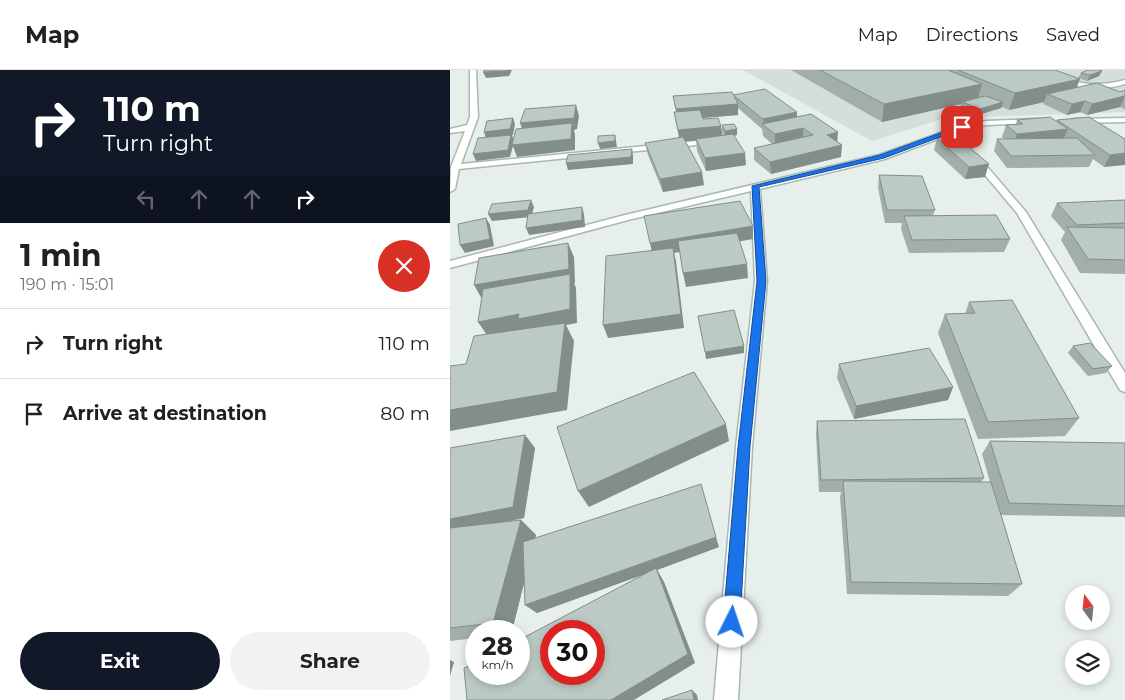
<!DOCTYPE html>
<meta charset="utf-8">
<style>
:root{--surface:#fff;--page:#f2f2f2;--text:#202124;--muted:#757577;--line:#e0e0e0;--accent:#111827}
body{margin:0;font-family:Montserrat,sans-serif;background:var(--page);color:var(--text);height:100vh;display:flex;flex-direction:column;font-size:19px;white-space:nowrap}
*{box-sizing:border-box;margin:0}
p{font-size:16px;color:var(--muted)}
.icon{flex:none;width:28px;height:28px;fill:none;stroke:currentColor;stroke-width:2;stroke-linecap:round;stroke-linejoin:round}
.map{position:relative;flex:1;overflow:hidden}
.panel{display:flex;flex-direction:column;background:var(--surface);width:450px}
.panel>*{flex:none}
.guide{background:#111827;color:#fff;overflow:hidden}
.needle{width:32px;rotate:345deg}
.fabs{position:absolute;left:615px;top:515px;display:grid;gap:10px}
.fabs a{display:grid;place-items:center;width:45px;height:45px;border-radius:50%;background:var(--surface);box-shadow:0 2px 8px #0003;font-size:25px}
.speed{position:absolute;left:15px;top:550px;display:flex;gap:10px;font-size:25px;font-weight:700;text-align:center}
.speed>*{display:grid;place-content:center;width:65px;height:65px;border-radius:50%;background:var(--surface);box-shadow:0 2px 8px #0003;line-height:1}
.speed small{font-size:12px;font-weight:400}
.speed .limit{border:8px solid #d22;background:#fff;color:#111}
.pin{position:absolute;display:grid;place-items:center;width:42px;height:42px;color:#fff;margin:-21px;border-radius:10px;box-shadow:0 2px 8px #0006}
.me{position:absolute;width:55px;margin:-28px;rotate:4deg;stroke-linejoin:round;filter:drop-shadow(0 0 4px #0008)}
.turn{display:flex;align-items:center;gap:18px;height:105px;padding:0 20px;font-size:22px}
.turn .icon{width:65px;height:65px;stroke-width:2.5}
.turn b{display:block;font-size:35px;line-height:42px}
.lanes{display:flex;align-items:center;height:48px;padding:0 20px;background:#0003;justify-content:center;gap:25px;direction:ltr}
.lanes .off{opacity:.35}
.round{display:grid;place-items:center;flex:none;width:52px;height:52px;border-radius:26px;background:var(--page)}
.head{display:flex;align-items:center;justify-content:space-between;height:85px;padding:0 20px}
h1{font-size:30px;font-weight:700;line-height:38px}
.primary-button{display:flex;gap:10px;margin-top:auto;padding:10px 20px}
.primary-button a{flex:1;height:58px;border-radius:30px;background:var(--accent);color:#fff;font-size:20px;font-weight:700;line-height:58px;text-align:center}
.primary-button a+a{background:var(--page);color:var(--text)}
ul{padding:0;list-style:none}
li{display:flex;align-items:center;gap:15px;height:70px;padding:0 20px;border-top:1px solid var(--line)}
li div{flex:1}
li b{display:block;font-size:19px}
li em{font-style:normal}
header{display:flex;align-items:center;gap:30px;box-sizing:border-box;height:70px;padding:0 25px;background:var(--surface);border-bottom:1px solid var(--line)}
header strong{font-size:24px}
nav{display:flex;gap:28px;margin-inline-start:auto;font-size:18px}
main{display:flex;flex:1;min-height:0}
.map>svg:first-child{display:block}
.built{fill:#d4dfda}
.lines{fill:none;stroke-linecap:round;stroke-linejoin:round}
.lane-casing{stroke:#a8b8b2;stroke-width:3}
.street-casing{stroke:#a8b8b2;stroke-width:3}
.lane{fill:#fff;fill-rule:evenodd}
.street{fill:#fff;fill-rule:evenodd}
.wall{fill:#a1aea9}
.shaded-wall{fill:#838d89}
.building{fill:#bbcac4;stroke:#838d89;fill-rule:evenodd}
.route{fill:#1a73e8;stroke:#114b97}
</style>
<header>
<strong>Map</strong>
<nav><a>Map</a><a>Directions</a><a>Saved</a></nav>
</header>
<main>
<section class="panel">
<div class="guide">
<div class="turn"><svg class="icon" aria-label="right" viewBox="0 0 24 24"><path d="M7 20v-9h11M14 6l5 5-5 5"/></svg><div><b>110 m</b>Turn right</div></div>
<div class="lanes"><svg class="icon off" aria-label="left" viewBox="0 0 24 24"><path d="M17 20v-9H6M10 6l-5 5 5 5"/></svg><svg class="icon off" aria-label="ahead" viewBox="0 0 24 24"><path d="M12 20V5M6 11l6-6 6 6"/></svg><svg class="icon off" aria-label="ahead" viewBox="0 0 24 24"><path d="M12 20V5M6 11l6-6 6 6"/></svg><svg class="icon" aria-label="right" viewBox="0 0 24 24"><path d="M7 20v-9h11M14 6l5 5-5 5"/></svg></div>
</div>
<div class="head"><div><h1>1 min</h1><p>190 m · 15:01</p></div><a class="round" style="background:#d93025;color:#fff"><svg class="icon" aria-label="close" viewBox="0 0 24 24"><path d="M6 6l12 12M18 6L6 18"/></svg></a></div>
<ul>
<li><svg class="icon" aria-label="right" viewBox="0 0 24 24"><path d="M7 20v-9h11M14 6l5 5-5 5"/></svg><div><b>Turn right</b></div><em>110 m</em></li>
<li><svg class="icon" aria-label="arrive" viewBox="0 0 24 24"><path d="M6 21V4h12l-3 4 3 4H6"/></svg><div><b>Arrive at destination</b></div><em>80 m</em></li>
</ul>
<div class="primary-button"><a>Exit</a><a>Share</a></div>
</section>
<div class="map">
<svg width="675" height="630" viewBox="0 0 675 630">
<rect width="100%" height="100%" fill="#e6efeb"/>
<polygon class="built" points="293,0 675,0 675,42 495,48 422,71"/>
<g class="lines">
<defs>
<path id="lane" d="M 581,0 C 595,0 607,6 620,10 C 639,16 656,15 675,10 L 675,14 C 649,22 627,18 602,9 C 595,6 587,4 581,0 Z"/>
<g id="street">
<polygon points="20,0 26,0 28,47 11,94 267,69 271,71 267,73 9,99 5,119 0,122 1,97 15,61 0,63 0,59 17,55 20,47"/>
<polygon points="675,48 675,52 624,53 620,51 624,49"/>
<polygon points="586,49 589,49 589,53 537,55 514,59 435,89 310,119 317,211 302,377 288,630 264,630 286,377 305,211 301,121 178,150 0,198 0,191 175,145 429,85 512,55 537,51"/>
<polygon points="524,84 527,85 576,142 675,303 675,322 670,320 567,143 520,87"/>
</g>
</defs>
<use href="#lane" class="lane-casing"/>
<use href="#street" class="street-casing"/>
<use href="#lane" class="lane"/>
<use href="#street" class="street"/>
</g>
<g class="wall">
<polygon points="341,0 605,0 627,17 670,22 675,20 675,39 670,37 637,45 630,42 617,45 593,34 594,32 559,40 552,37 551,38 528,45 510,38 511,34 432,52"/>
<polygon points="652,1 649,6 637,11 628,8 631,3"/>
<polygon points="283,25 347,42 347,47 387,72 391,87 321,104 304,90 304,78 322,74 313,66 312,59 288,38 288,45 253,48 272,65 274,65 272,62 272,55 287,59 287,65 284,66 296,95 256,101 247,81 246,70 235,71 254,115 213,122 198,85 195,73 229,68 224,42 226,42 223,26"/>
<polygon points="567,50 606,51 607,50 675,69 654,97 643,89 639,97 557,98 544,81 547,69 554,69 552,67 556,55 566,54"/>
<polygon points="487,68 535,107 515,109 484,80"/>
<polygon points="429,105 485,140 483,145 560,169 554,182 459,183 451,159 452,153 435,153 428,118"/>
<polygon points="675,130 675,204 630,203 611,170 615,162 601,146 607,133"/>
<polygon points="519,232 629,348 615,366 528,369 488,263 495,244 515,244"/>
<polygon points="623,276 662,296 656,303 638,306 618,283"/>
<polygon points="389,294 503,317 498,330 404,349 387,308"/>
<polygon points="367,351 534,408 531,412 540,412 532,384 540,371 675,373 675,447 551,445 572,514 558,526 397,524 390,427 391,422 369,422 366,364"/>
<polygon points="75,365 85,378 74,448 54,452 71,450 86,465 85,468 269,477 207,500 214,512 245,593 195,504 87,543 75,535 74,513 62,561 26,561 26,568 0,571 0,378"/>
</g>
<g class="shaded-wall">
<polygon points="57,0 62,0 59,6 36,8 33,2"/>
<polygon points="652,1 649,6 637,11 640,5"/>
<polygon points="630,9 624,25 597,24 594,32 559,40 565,23"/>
<polygon points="532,14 527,31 512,32 511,34 432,52 434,34"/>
<polygon points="675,26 670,37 637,45 642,34"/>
<polygon points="635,31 630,42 617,45 622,34"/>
<polygon points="553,32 551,38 528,45 530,39"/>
<polygon points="288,34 288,45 227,50 226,39"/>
<polygon points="126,35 129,46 127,59 124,60 125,65 125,80 67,87 63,76 60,87 26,91 23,84 36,68 34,62 63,48 65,54 63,65 62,65 64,71 74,64 70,53"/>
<polygon points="347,42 347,54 314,55 313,49"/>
<polygon points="271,56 273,68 230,72 228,60"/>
<polygon points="353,58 353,70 325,76 325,64"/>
<polygon points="287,59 287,65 275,67 275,61"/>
<polygon points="618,59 613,70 563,75 567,64"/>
<polygon points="388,62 387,74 377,65"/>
<polygon points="165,65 167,77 150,79 148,73"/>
<polygon points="392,75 391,87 321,104 320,92"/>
<polygon points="182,79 183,86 183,94 118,100 116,93"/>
<polygon points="295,83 296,95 256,101 255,88"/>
<polygon points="675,83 675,95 654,97 660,85"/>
<polygon points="539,94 535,107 515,109 519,97"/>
<polygon points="252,102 254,115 213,122 210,109"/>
<polygon points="81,130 84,137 81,147 42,151 38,144"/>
<polygon points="132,137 134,144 135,157 79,165 76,158"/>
<polygon points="36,148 40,155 44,176 15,183 10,175"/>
<polygon points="303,156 303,169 224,183 226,191 234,258 158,268 153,255 203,187 200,173"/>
<polygon points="118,173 124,187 125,213 124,213 126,218 127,253 116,255 124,271 117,340 0,361 0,340 37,265 28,252 69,244 120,239 32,229 24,215"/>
<polygon points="297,194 298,208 236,217 233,203"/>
<polygon points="294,276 294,283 256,289 255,282"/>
<polygon points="503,317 498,330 404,349 406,336"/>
<polygon points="276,354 279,371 139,437 128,421"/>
<polygon points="75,365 85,378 74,448 0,463 0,449"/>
<polygon points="71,450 86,465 62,561 58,561 43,553"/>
<polygon points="266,467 269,477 207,500 214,512 245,593 184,630 161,630 206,500 87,543 75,535"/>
<polygon points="0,590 4,592 0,606"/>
<polygon points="242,620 247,625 248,630 244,630"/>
</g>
<g class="building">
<polygon points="35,0 57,0 57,1 33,2"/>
<polygon points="370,0 498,0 532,14 434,34"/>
<polygon points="508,0 605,0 630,9 565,23"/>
<polygon points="638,0 649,0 652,1 640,5 631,3"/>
<polygon points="647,13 670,22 675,20 675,26 642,34 635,31 622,34 597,24"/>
<polygon points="315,19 347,42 313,49 283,25"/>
<polygon points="282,22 288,34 226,39 223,26"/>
<polygon points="535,26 553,32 530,39 512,32"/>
<polygon points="126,35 124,48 70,53 75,39"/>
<polygon points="250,40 253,49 268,48 271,56 228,60 224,42"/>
<polygon points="361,44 388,62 377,65 392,75 320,92 304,78 363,65 353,58 325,64 312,54"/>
<polygon points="600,47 618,59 567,64 556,55 573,54 567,50"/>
<polygon points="639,47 675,69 675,83 660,85 607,50"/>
<polygon points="63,48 60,59 34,62 37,51"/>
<polygon points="122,53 121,69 62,75 66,59"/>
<polygon points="284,54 287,59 275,61 272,55"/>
<polygon points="283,64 295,83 255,88 246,69"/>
<polygon points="61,65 58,80 23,84 28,68"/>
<polygon points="165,65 165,71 148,73 148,66"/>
<polygon points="506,66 539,94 519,97 487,68"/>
<polygon points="233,67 252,102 210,109 195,73"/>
<polygon points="627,68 645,85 561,86 547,69"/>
<polygon points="182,79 181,87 116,93 118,85"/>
<polygon points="429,105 472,106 485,140 437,140"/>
<polygon points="81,130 78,140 38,144 42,134"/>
<polygon points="675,130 675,153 627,155 607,133"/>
<polygon points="290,131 303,156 200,173 194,146"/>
<polygon points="132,137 132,150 76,158 78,144"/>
<polygon points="546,145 560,169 462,170 454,146"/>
<polygon points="36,148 40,169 10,175 8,154"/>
<polygon points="617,157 675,158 675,190 638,189"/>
<polygon points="287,163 297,194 233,203 228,171"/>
<polygon points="118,173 119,199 24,215 29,188"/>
<polygon points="223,178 231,244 153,255 156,186"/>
<polygon points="120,204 120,239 68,249 69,244 28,252 33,219"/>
<polygon points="562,230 629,348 538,352 495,244 525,243 519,232"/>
<polygon points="284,240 294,276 255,282 248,246"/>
<polygon points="115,253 107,322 0,340 0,296 16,294 24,266"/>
<polygon points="640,273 662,296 643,299 623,276"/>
<polygon points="479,278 503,317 406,336 389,294"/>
<polygon points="244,302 276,354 128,421 107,357"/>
<polygon points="515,349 534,408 371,410 367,351"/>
<polygon points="75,365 63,437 0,449 0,378"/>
<polygon points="540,371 675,373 675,436 559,433"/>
<polygon points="393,411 541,412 572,514 401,512"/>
<polygon points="251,414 266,467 75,535 73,472"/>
<polygon points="71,450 43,553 0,558 0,458"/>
<path d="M 206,498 L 238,584 L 161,630 L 17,630 L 14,598 L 26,592 L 26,604 L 69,604 L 69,570 ZM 101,561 L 144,561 L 144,604 L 101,604 Z"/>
<polygon points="242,620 244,630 212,630"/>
</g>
<polygon class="route" points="512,55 514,58 434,88 309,117 316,211 300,377 290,552 287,558 282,560 276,558 273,552 288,377 307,211 302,116 430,85"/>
</svg>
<div class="fabs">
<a><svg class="needle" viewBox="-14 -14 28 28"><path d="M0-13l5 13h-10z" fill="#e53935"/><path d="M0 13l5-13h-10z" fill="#757577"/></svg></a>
<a><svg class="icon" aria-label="layers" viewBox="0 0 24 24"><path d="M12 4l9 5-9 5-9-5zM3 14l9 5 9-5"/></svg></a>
</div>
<div class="speed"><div>28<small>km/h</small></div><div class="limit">30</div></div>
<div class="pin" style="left:512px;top:57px;background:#d93025"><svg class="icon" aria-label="arrive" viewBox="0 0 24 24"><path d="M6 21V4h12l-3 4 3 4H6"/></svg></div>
<svg class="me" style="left:282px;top:552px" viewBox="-20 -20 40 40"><circle r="19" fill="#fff"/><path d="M0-13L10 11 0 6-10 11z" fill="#1a73e8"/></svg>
</div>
</main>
